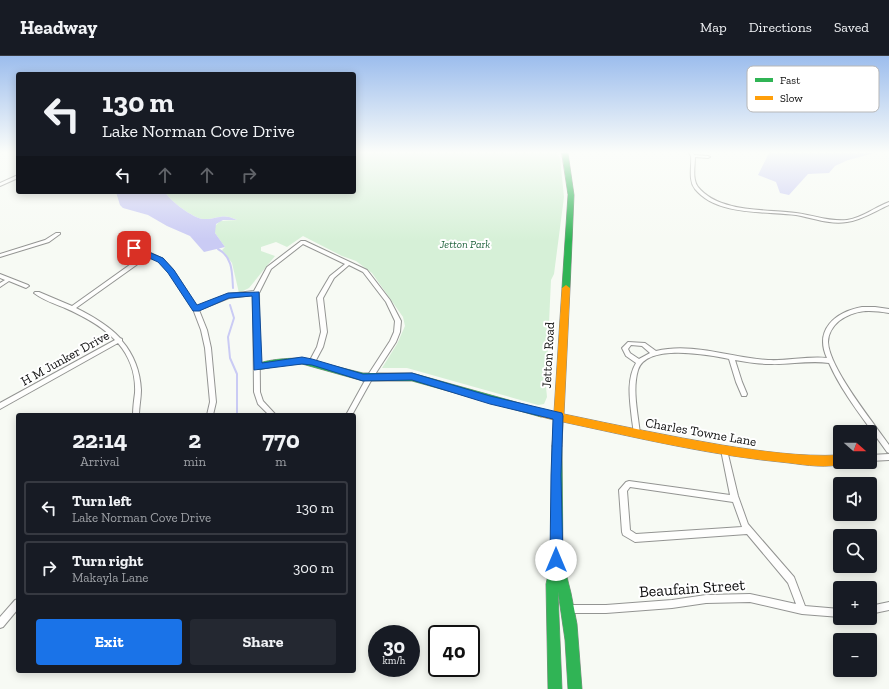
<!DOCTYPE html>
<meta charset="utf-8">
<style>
:root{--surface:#171b24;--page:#242831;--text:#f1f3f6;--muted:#9ea1a6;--line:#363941;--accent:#1a73e8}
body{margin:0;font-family:"Zilla Slab",serif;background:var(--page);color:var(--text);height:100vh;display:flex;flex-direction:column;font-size:15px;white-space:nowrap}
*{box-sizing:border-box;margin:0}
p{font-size:13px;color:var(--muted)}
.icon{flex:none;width:22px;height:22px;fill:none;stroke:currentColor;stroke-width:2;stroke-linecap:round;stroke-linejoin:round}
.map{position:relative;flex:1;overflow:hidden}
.details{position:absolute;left:16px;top:357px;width:340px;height:260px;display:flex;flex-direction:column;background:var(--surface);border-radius:4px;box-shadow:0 2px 10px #0003}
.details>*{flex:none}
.guide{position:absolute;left:16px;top:16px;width:340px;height:122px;border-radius:4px;box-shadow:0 2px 10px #0003;background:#171b24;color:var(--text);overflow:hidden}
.needle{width:26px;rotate:110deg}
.buttons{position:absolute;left:833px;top:369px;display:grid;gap:8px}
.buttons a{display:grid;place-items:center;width:44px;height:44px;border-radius:4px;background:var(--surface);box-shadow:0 2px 10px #0003;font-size:20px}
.speed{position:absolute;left:368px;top:569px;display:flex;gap:8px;font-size:20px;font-weight:700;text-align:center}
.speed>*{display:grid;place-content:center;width:52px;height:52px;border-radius:50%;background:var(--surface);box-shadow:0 2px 10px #0003;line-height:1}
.speed small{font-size:10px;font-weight:400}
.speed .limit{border:2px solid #111;border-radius:6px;background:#fff;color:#111}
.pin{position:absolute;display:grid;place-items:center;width:34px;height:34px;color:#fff;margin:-17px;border-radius:8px;box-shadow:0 2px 6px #0006}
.me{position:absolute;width:44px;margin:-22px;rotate:0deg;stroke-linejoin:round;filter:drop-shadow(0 0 3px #0008)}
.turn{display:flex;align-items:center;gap:14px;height:84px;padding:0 20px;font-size:18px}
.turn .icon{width:52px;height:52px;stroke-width:2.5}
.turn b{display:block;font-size:28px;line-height:34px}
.lanes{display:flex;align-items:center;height:38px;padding:0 20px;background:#0003;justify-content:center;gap:20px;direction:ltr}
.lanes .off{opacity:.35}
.eta{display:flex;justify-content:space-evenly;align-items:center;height:68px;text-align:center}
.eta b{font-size:24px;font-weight:700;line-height:28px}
.button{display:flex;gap:8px;margin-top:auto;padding:8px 20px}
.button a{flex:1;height:46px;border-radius:4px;background:var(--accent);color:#fff;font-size:16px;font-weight:700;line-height:46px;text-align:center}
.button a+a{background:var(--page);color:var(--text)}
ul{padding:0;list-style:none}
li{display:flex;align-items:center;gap:12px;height:54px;margin:0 8px 6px;padding:0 12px;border:2px solid var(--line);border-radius:4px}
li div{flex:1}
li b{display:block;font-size:15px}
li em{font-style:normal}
header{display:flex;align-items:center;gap:24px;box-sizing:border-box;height:56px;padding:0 20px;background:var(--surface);border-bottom:1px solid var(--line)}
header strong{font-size:19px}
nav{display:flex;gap:22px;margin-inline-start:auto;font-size:14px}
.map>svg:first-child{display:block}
.green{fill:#d6f0d7}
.water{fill:#cacbf4}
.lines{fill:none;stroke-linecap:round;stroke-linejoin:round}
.stream{stroke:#cacbf4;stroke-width:2}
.street-casing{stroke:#939492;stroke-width:2}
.fast-casing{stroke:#8a8b88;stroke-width:1}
.slow-casing{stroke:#8a8b88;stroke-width:1}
.street{fill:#fefefd;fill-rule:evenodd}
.fast{fill:#30b455;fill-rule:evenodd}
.slow{fill:#ff9f0a;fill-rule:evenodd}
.route{fill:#1a73e8;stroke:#114b97}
.labels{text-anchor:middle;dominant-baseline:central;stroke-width:4;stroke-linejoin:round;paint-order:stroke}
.far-park-label{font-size:11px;font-style:italic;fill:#21643d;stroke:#fff}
.street-label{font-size:13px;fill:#0e0e0e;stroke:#fff}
.near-street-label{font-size:16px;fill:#0e0e0e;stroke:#fff}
.key{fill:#fff;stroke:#b7b7b7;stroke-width:1}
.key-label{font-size:11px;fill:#0e0e0e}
</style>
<header>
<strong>Headway</strong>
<nav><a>Map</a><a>Directions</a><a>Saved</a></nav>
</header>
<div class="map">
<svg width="889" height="633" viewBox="0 0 889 633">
<rect width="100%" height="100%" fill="#f7faf4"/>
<path class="green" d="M 354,97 L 556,97 L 560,102 L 564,141 L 554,218 L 551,224 L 546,331 L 547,341 L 544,348 L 538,349 L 407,312 L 382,312 L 397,288 L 405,270 L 403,261 L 372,217 L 356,205 L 342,200 L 303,180 L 287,191 L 276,186 L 261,191 L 261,195 L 275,200 L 249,232 L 239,237 L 232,207 L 222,194 L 225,191 L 215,177 L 215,170 L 220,165 L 237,164 C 223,156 216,164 203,163 C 193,162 170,145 165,136 L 354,136 Z"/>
<g class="water">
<polygon points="769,97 875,97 848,104 835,110 829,117 808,118 789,139 780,137 776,126 758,119"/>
<path d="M 116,136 L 165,136 C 170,145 193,162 203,163 C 217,164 222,156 237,164 L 223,164 L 216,168 L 215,177 L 225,191 L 204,196 L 190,180 L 167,170 L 148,159 L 123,152 L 120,149 Z"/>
</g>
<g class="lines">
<g class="stream">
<path d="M 218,193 C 233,201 232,217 233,232"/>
<polyline points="230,249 234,262 228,281 230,302 237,318 237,359"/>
</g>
<defs>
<g id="street">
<path d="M 689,97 L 693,97 L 694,99 L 708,100 L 710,101 L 708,102 L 695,101 C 695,110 692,123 698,131 C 719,157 766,153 796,157 C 813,159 830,166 847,164 C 862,162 875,151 889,146 L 889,149 C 875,155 862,164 847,166 C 830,169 813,162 796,159 C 765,155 717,160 695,133 C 688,124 692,111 691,100 Z"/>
<polygon points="18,119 18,122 0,130 0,127"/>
<polygon points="56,177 60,177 60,178 49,186 0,201 0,198 45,184"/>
<path d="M 301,185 L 305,185 L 367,214 L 390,244 L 401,265 L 400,276 L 396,286 L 372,323 L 352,359 L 346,359 L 368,319 L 390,285 L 394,276 L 395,265 L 386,246 L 363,216 L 349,209 L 334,222 L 323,242 L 327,276 L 323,291 L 315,306 L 314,308 L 310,308 L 309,306 L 317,291 L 321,276 L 317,242 L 330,220 L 345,208 L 303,188 L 271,213 L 259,237 L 260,336 L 263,345 L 276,359 L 269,359 L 258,348 L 254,336 L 253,239 L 229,242 L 199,254 L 207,274 L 211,292 L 216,346 L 213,359 L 207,359 L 210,346 L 205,292 L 201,274 L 193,253 L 169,216 L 159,205 L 149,200 L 76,252 C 92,260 108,269 120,282 L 122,283 L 122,285 C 134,299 140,315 141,334 C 141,342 139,351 139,359 L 133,359 C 133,352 134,344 135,337 C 136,319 130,301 118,287 L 0,353 L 0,347 L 115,284 C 102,270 83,260 65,252 C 55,248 43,244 34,237 L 35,236 L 39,236 L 72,250 L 145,198 L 124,188 L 124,186 L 128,186 L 163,203 L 173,214 L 197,251 L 228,238 L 254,235 L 267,211 Z"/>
<polygon points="0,218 28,229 29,230 26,232 9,225 0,231 0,227 5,224 0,222"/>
<path d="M 862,251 L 875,251 L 889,253 L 889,257 C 870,254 856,253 839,265 C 833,270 828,278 828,286 C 829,312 873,366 889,389 L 889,397 L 887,396 C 867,367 843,339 829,307 C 809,304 789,309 769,308 C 758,308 747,306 735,304 L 742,326 L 747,338 L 746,340 L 742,340 L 736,326 L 729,303 C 708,299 647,287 638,314 C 632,334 638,358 640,378 L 639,380 L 637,381 L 635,380 C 633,375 633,369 632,364 C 630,345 626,324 636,307 L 626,300 L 622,292 L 628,286 L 645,287 L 656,295 C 693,286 731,302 768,304 C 788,305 807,300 827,302 C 814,274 835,256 862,251 ZM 631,289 L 642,290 L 650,297 L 639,303 L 630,297 L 628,293 Z"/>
<path d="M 724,391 L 726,392 L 727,394 L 738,440 L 748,468 L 794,521 L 805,550 L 840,553 L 840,561 L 802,558 L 750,546 L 706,547 L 672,552 L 606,557 L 568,557 L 565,556 L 564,553 L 565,550 L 568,549 L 606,549 L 672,544 L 706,539 L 750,538 L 796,548 L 788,527 L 747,478 L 635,486 L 623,479 L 622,476 L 619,434 L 626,426 L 629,425 L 730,439 L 721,394 L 722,392 ZM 630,431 L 733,446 L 742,471 L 636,478 L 630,474 L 627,435 Z"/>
<polygon points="889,398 889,404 870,405 870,399"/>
<polygon points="18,543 18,553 3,571 0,572 0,561 15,544"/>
<polygon points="889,546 889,554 870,558 870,550"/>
</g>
<g id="fast">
<polygon points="562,97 568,97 574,139 570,232 566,235 562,232 568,139"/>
<path d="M 302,302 L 363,317 L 412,317 L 541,353 L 544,354 L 546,357 L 544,360 L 541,361 L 412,325 L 363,325 L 302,308 L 283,309 L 258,314 L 254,311 C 259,303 292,302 302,302 Z"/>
<polygon points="557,386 561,387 562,390 563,505 571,537 577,568 582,633 568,633 565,584 558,536 562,633 548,633 546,528 551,504 552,390 553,387"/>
</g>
<path id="slow" d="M 566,229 L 570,232 L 564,358 C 616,369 669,380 722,389 C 761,395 800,401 840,399 L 840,406 L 844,406 L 844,407 C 829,413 805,409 789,407 C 713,400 638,382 563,366 L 562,390 L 561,393 L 557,394 L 553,393 L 552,390 L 554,364 L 538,360 L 536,357 L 538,354 L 541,353 L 554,356 L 562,232 Z"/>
</defs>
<use href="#street" class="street-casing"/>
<use href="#fast" class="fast-casing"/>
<use href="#slow" class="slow-casing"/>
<use href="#street" class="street"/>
<use href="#fast" class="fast"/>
<use href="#slow" class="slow"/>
</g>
<linearGradient id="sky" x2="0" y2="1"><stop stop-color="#9cbded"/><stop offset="0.52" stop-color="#fbfdfa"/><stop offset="1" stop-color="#fbfdfa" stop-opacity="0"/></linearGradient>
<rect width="889" height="185" fill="url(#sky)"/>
<polygon class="route" points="134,190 163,202 174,214 197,249 228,237 259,236 262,307 302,301 312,303 363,318 412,317 490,340 562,357 563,360 561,419 563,504 561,508 556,510 552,508 550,504 551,419 553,363 490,348 412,324 363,325 312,309 302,308 254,314 252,240 229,242 199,255 193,255 168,217 158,206 131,194 131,191"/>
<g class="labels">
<g class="far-park-label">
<text x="465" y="188">Jetton Park</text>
</g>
<g class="street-label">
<text transform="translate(548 299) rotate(-87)">Jetton Road</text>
<text transform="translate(65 302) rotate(-29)">H M Junker Drive</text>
<text transform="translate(701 376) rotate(10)">Charles Towne Lane</text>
</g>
<g class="near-street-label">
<text transform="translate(692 532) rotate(-4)">Beaufain Street</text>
</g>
</g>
<rect x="747" y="10" width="132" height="46" rx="6" class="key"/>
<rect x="755" y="22" width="18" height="4" fill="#30b455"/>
<rect x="755" y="40" width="18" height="4" fill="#ff9f0a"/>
<g class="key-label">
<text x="780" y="28">Fast</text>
<text x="780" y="46">Slow</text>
</g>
</svg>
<div class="buttons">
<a><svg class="needle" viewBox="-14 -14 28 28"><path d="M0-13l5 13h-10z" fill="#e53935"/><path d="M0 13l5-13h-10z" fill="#9ea1a6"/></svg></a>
<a><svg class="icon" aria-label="sound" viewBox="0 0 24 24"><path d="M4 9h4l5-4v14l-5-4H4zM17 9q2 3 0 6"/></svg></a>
<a><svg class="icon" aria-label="search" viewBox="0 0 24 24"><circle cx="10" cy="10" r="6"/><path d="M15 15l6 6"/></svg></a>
<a>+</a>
<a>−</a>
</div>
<div class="speed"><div>30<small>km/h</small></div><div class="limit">40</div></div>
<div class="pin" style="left:134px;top:192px;background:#d93025"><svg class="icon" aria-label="arrive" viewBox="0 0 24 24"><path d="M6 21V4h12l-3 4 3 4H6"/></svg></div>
<svg class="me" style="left:556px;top:504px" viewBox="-20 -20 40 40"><circle r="19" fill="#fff"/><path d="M0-13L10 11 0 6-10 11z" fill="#1a73e8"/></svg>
<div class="guide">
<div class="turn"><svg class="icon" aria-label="left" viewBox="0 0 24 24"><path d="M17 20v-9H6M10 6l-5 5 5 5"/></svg><div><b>130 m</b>Lake Norman Cove Drive</div></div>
<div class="lanes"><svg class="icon" aria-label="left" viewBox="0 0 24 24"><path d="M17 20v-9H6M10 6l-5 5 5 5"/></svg><svg class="icon off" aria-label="ahead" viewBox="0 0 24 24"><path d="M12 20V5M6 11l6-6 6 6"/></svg><svg class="icon off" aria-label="ahead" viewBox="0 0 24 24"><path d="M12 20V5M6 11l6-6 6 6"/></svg><svg class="icon off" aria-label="right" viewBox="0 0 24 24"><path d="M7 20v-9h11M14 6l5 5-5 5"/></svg></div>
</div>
<section class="details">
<div class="eta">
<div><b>22:14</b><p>Arrival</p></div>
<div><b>2</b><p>min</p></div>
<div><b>770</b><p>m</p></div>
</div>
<ul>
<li><svg class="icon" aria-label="left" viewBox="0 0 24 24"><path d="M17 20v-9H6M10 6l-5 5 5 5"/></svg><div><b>Turn left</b><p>Lake Norman Cove Drive</p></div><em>130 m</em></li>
<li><svg class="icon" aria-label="right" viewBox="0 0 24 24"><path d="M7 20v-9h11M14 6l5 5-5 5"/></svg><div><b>Turn right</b><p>Makayla Lane</p></div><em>300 m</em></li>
</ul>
<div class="button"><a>Exit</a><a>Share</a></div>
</section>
</div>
